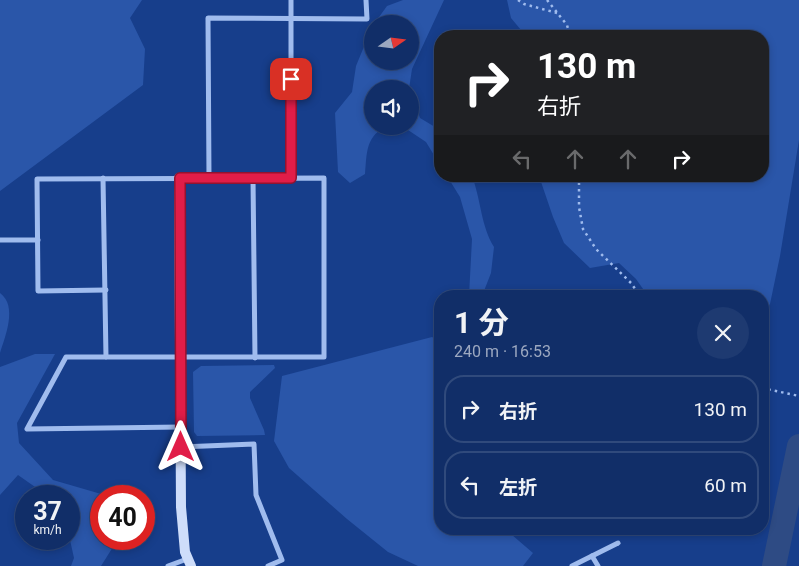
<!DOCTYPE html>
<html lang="ja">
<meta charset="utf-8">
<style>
:root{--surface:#112e68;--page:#1e3a71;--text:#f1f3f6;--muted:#9ca8c0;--line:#304a7c}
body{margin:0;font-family:Roboto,"Noto Sans JP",sans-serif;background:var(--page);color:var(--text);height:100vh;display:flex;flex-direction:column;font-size:19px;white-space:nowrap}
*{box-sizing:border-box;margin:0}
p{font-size:16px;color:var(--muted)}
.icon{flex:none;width:28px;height:28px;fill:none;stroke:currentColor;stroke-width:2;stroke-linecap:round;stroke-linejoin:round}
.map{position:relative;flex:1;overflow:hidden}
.panel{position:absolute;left:434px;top:290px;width:335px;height:245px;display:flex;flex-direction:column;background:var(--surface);border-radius:20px;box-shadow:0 2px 8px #0003,0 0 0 1px var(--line)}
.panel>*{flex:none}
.top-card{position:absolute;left:434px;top:30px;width:335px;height:152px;border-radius:20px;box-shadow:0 2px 8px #0003,0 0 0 1px var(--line);background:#202124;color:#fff;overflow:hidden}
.needle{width:32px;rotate:76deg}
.fabs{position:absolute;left:364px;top:15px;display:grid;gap:10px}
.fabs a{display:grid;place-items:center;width:55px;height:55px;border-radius:50%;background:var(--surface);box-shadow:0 2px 8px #0003,0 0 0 1px var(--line);font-size:25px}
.speed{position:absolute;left:15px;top:485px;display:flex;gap:10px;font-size:25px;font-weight:700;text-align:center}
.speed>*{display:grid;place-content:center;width:65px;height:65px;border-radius:50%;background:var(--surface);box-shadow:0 2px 8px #0003,0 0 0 1px var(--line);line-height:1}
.speed small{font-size:12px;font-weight:400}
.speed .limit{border:8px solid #d22;background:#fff;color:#111}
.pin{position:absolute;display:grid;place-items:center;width:42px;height:42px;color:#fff;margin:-21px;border-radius:10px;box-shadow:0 2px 8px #0006}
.me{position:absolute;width:55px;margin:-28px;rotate:0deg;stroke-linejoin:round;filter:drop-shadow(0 0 4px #0008)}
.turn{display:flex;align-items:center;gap:18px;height:105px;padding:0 20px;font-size:22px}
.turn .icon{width:65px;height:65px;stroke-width:2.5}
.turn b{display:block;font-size:35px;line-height:42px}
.lanes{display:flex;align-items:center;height:48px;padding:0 20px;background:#0003;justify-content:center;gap:25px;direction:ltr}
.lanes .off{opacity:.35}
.round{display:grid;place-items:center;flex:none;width:52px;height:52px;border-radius:26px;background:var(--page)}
.head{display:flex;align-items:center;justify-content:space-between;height:85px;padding:0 20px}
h1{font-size:30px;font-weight:700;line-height:38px}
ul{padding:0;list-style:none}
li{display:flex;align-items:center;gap:15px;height:68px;margin:0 10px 8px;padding:0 10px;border:2px solid var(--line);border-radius:20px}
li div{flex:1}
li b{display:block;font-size:19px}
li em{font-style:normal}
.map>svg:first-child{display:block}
.green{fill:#2a56a9}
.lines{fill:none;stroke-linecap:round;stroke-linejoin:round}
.river{stroke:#2e4b84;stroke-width:24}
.path{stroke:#a0bcee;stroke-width:2.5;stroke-dasharray:2.5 4;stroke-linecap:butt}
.street{stroke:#a0bcee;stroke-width:5}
.secondary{stroke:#ceddfa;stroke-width:10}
.route-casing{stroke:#92132f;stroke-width:12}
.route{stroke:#e11d48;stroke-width:9}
</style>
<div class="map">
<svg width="799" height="566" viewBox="0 0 799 566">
<rect width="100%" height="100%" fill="#173e8b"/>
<g class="green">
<polygon points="0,0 142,0 130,18 145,49 143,85 0,191"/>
<path d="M 403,0 L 444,0 L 412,69 L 409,89 L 372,89 L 372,126 L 389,126 C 365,134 367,154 365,174 L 350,183 L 338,172 L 335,113 L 352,92 L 356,66 L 372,27 L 372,61 L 410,61 L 410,24 L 374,24 L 387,6 Z"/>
<polygon points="507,0 799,0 799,140 780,256 770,304 763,318 762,296 648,296 636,279 619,263 590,268 564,243 553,217 539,176 762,176 762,36 526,36 511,18"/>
<polygon points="410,90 420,118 440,130 440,165 426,142 402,126 410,126"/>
<path d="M 447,176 L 472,176 C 481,200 481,226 494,247 L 491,273 L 482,296 L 469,296 L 472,239 L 460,197 Z"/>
<path d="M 0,293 C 18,306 5,337 0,353 Z"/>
<polygon points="432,337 440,341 440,529 505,529 533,553 523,566 418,566 388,552 347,519 289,468 274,441 282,376"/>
<polygon points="35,354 55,354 17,423 19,443 53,480 108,496 101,496 101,539 118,539 101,566 71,566 74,558 70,540 66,539 69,539 69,496 48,496 18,475 0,495 0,367"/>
<polygon points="274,365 275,368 250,392 250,398 264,430 265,435 197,436 194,432 193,372 201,366"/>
</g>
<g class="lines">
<polyline class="river" points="774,566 799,446"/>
<g class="path">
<polyline points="518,0 524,4 557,13"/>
<polyline points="547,0 567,25 570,36"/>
<polyline points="579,176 579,207 583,229 596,249 631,283 640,296"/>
<polyline points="762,388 799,396"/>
</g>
<g class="street">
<polyline points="291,0 291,178"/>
<polyline points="103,178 106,357"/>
<polyline points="209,178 208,18 367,19 366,0"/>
<polyline points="253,178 255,358"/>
<polyline points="0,240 38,240"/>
<polyline points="106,290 38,291 37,179 324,178 324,357 66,357 27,429 181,427"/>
<polyline points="181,447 254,444 256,495 282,560 268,566"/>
<polyline points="592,556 598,566"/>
<polyline points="168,566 187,559"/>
<polyline points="572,566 618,543"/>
</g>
<polyline class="secondary" points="179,178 181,507 185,552 191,566"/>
</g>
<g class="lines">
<defs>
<polyline id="route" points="181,447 180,178 291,178 291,79"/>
</defs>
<use href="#route" class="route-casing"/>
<use href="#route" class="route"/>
</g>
</svg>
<div class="fabs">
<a><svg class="needle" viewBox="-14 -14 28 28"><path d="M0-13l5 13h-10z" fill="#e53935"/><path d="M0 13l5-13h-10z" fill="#9ca8c0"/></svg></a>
<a><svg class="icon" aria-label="sound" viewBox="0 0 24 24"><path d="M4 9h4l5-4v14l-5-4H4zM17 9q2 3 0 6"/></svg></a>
</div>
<div class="speed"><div>37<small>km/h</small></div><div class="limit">40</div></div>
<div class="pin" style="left:291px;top:79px;background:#d93025"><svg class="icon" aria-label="arrive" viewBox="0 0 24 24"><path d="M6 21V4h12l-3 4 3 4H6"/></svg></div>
<svg class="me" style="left:181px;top:447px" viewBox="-20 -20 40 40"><path d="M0-17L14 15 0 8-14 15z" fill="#e11d48" stroke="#fff" stroke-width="4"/></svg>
<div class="top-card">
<div class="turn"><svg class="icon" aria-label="right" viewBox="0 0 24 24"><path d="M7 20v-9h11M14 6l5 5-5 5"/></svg><div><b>130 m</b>右折</div></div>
<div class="lanes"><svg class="icon off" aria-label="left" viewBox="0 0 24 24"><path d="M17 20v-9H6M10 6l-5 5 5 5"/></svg><svg class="icon off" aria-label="ahead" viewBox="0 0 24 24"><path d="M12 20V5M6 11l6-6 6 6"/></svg><svg class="icon off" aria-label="ahead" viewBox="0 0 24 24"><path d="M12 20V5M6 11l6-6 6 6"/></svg><svg class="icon" aria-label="right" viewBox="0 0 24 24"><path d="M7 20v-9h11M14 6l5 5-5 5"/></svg></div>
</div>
<section class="panel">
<div class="head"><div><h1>1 分</h1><p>240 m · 16:53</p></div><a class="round"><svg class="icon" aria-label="close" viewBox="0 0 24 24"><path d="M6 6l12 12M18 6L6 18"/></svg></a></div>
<ul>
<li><svg class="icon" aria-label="right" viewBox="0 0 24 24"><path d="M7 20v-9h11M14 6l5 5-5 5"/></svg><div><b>右折</b></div><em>130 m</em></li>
<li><svg class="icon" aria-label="left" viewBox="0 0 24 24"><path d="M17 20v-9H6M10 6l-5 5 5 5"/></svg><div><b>左折</b></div><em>60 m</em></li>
</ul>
</section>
</div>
